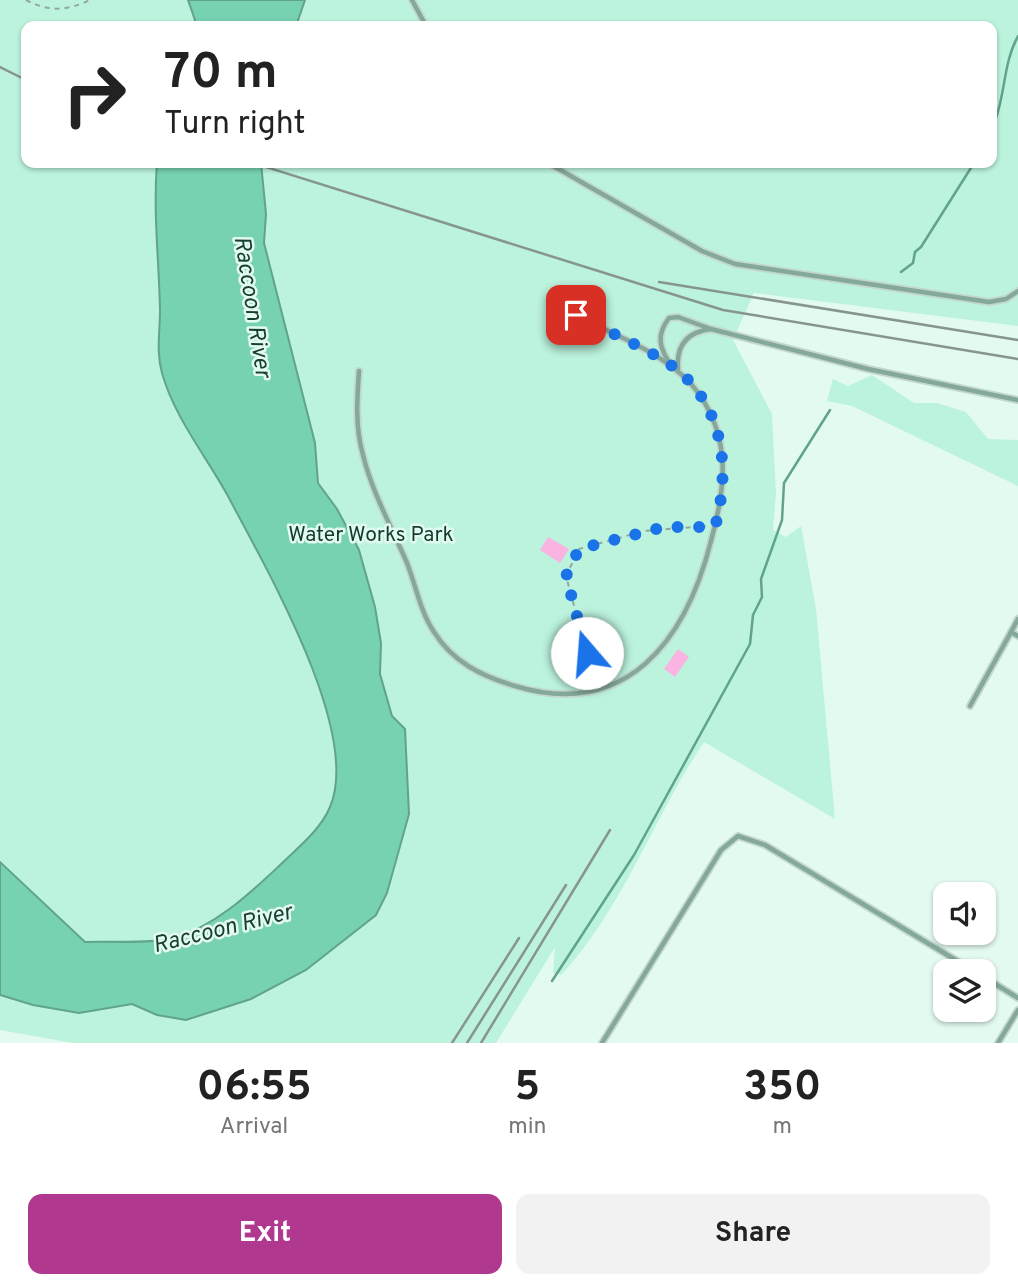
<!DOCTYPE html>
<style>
:root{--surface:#fff;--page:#f2f2f2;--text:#222;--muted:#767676;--accent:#b0398f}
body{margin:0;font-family:Overpass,sans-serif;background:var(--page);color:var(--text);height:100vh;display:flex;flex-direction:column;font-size:26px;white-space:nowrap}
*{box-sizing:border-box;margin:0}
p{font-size:23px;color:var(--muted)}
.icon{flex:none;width:38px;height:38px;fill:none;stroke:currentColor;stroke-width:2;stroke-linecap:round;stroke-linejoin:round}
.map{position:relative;height:1043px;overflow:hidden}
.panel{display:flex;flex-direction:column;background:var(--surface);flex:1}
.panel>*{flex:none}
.top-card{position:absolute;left:21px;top:21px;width:976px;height:147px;border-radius:14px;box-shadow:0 2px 5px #0004;background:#fff;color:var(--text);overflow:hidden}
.buttons{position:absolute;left:933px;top:882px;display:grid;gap:14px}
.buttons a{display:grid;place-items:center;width:63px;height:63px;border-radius:14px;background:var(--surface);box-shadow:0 2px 5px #0004;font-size:35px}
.pin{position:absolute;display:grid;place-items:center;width:60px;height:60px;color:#fff;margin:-30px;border-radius:14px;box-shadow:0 4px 10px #0006}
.me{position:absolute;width:77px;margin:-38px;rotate:342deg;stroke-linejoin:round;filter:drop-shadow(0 0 5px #0008)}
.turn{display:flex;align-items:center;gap:24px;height:147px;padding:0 28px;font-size:32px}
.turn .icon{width:91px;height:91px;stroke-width:2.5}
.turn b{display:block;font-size:49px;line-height:60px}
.eta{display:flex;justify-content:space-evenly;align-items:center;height:119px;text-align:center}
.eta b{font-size:42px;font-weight:700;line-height:49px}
.primary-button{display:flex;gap:14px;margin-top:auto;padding:14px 28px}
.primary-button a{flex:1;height:80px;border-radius:14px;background:var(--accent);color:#fff;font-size:28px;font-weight:700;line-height:80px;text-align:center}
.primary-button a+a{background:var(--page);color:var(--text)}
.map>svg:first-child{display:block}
.green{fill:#bbf3dd;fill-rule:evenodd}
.water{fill:#77d2b1;stroke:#61a38b;stroke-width:2}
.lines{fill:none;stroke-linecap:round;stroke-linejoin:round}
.stream{stroke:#61a38b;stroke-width:2.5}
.building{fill:#fab4e1}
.service-casing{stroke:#c2d7ce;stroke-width:8}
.path{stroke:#95a69f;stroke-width:2;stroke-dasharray:5 5;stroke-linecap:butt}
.service{stroke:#84a89a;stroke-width:4.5}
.rail{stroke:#86958f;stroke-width:2.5}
.route{stroke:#1a73e8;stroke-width:12;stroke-dasharray:0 21.6}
.labels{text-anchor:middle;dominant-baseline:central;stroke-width:5;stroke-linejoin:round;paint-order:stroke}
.park-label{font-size:21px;fill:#123b2e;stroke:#e3faf0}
.water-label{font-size:23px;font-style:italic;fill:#163f31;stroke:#e3faf0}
</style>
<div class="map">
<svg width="1018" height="1043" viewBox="0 0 1018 1043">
<rect width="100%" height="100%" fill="#e3faf0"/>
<g class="green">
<path d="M 0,0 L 1018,0 L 1018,326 L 754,293 L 733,340 L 772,414 L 776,494 L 773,530 L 786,537 L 801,526 L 816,609 L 835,819 L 704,742 C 654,816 623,909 561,975 L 553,973 L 555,947 L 496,1043 L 73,1043 L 0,1030 ZM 26,26 L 992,26 L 992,163 L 26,163 Z"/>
<polygon points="872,375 914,403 937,403 966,412 988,439 1018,440 1018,486 852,406 827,401 833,379 848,386"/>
</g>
<g class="water">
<polygon points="188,0 305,0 296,26 192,26 195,20"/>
<path d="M 157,163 L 261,163 L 266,214 L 264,243 L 315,443 L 318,483 L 337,509 L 359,550 L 375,607 L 381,643 L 380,674 L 392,716 L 405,729 L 409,814 L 387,893 L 376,915 L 306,970 L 251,999 L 186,1020 L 157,1015 L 132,1004 L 79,1013 L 33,1005 L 0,995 L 0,862 L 85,942 C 108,941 154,944 174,938 C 215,926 248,895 278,867 C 296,849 320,831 330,807 C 362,732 265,567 229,498 C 207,457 175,419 162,373 C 156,352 160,332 160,310 C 159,260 153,212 157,163 Z"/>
</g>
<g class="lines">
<g class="stream">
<path d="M 992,129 C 1006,98 1002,65 1018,36"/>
<polyline points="901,272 913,263 915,252 921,247 974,163"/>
<polyline points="552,981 634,855 750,644 753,615 762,597 761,579 782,520 784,483 830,410"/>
</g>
</g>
<g class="building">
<polygon points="548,537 569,549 560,563 540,550"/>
<polygon points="678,649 689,657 675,677 664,669"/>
</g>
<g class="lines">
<defs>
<g id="service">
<polyline points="412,0 426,26"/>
<polyline points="548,163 702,251 735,264 989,302 1006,299 1018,291"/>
<path d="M 671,365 C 659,348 656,335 669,318 L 678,317 L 711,329"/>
<path d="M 678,369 C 676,345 687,332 711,329 L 868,369 L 1018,400"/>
<path d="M 359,371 C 357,399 355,427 363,455 C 372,492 392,528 407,563 C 416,586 420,611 434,632 C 453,662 481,676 515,686 C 627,720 686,640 711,541 C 725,490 732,441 699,394 C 672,355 617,337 576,315"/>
<polyline points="1018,619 1011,632 1018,636"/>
<polyline points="970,706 1011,632"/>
<polyline points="984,977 1018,998"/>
<polyline points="602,1043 721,850 738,836 765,845 974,971"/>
<polyline points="998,1043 1018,1010"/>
</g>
</defs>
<use href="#service" class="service-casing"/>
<g class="path">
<path d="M 26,0 C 49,12 67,11 90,0"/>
<polyline points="595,683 566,576 579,549 644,531 706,526"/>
</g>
<use href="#service" class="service"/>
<g class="rail">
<polyline points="0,67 26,80"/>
<polyline points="253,163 723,310 1018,359"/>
<polyline points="659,282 1018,340"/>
<polyline points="452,1043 519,938"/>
<polyline points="467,1043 566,885"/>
<polyline points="481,1043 610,830"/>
</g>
</g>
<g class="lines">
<path class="route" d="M 576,315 C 602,329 660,354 680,372 C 725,412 730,472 715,527 L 664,527 L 579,549 L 566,576 L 587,653"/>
</g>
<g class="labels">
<g class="park-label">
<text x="371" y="535">Water Works Park</text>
</g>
<g class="water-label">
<text transform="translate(251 307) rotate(81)">Raccoon River</text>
<text transform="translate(223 930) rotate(-14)">Raccoon River</text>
</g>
</g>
</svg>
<div class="buttons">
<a><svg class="icon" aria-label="sound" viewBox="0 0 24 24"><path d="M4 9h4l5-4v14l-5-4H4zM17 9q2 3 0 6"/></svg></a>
<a><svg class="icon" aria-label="layers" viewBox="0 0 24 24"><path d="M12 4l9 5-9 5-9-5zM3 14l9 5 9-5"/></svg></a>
</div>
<div class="pin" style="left:576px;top:315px;background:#d93025"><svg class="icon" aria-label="arrive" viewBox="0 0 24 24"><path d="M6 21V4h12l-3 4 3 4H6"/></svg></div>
<svg class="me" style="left:587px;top:653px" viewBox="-20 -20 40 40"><circle r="19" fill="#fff"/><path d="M0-13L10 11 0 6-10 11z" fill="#1a73e8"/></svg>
<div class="top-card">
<div class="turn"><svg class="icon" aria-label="right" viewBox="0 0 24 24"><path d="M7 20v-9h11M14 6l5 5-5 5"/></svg><div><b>70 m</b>Turn right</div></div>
</div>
</div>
<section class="panel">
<div class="eta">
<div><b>06:55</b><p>Arrival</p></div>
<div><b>5</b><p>min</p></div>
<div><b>350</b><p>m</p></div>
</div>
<div class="primary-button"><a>Exit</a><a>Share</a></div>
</section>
